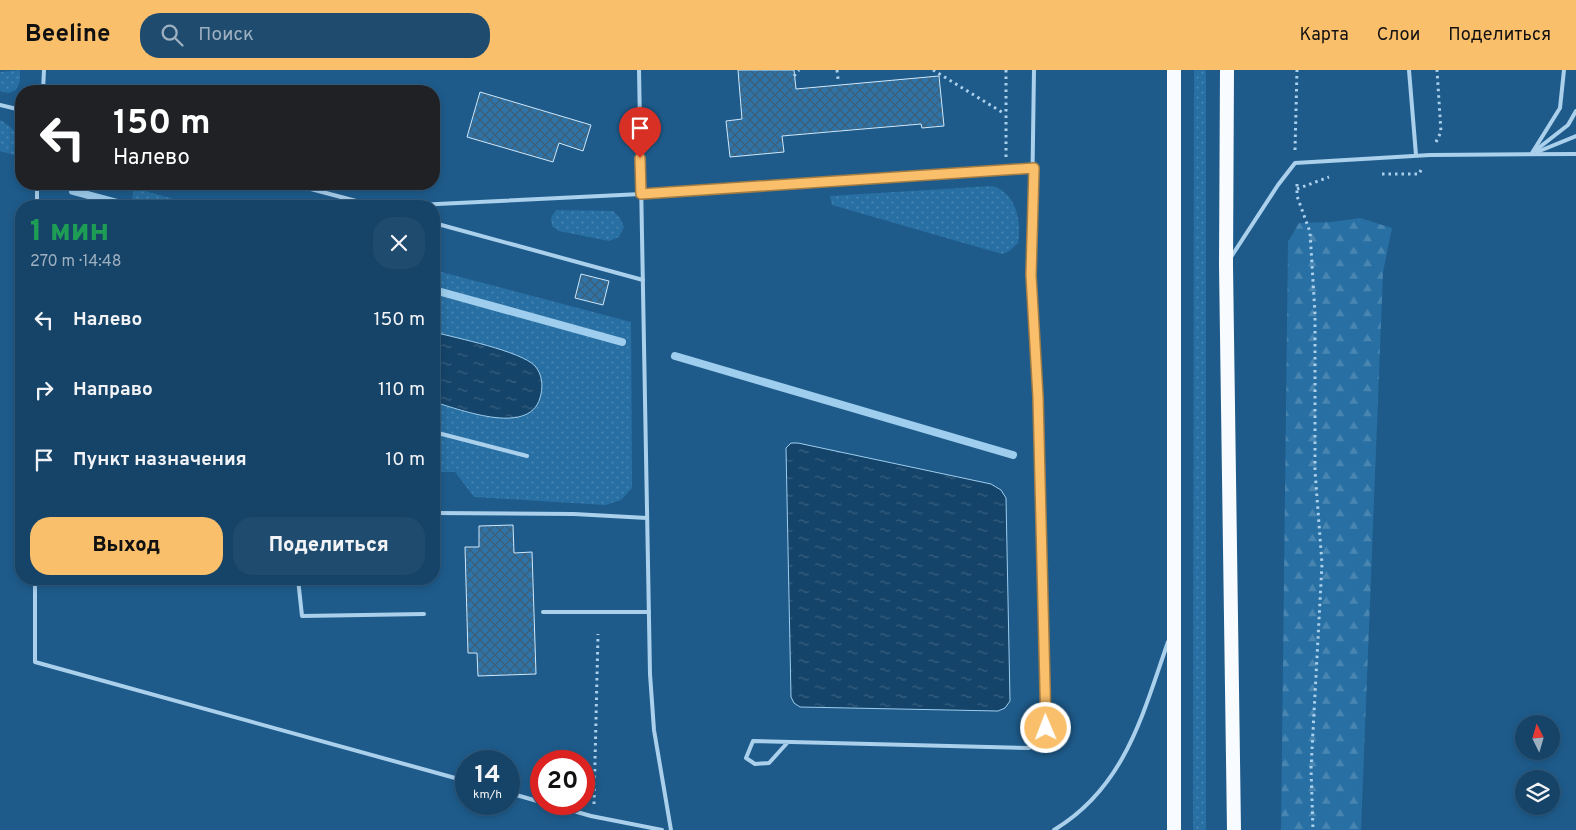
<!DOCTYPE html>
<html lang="ru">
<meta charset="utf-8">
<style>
:root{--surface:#164468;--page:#1f4b6e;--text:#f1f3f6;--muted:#9eb0c0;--line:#355c7c;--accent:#fabf6a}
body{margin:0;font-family:Overpass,sans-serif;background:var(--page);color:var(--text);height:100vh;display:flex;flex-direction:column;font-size:19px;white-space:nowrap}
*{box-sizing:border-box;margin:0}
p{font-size:16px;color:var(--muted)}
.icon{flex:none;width:28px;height:28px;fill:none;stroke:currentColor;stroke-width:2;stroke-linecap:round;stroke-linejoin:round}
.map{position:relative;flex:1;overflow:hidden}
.details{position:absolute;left:15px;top:130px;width:425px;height:385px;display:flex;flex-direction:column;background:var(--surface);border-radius:20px;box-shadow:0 2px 8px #0003,0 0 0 1px var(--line)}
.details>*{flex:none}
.banner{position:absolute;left:15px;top:15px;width:425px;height:105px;border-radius:20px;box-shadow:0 2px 8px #0003,0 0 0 1px var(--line);background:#202124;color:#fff;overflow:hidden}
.needle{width:32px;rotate:355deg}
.buttons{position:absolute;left:1515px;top:645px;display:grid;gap:10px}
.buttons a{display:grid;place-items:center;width:45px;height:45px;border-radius:50%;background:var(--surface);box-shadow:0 2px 8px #0003,0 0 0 1px var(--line);font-size:25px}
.speed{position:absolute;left:455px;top:680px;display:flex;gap:10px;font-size:25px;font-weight:700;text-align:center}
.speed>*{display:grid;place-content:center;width:65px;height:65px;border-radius:50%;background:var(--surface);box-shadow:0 2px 8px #0003,0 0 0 1px var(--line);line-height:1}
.speed small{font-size:12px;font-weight:400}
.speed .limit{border:8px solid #d22;background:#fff;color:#111}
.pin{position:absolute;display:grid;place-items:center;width:42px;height:42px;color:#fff;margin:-51px -21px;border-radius:50% 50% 50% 0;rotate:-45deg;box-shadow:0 0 5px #0007}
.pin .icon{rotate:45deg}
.me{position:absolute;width:55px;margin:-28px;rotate:359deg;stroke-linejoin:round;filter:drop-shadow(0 0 4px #0008)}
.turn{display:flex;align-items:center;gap:18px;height:105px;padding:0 15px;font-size:22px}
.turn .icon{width:65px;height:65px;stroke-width:2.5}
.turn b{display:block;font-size:35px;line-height:42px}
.round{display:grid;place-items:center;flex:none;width:52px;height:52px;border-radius:20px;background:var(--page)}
.summary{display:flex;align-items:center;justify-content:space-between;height:85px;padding:0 15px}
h1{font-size:30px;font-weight:800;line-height:38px;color:#1e9e55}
.button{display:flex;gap:10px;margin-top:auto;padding:10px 15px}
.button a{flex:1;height:58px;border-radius:20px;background:var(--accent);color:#111;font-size:20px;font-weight:800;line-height:58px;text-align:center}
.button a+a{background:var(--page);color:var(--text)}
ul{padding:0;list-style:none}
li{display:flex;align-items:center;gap:15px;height:70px;padding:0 15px}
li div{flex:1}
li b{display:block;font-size:19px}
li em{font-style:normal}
header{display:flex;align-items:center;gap:30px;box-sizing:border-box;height:70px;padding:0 25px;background:var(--accent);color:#111}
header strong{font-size:24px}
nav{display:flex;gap:28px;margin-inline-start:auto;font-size:18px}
.search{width:350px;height:45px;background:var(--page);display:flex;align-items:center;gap:12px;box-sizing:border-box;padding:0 18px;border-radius:20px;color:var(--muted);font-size:19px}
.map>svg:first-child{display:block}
.grass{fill:url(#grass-dots)}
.forest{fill:url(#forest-firs)}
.water{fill:url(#water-ripples);stroke:#9ecded}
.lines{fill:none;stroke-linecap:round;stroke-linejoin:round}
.stream{stroke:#9ecded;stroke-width:8}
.building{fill:url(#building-cross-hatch);stroke:#d0e7f9}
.path{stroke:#aad0ec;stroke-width:3;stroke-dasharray:2.5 4;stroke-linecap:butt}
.service{stroke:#aad0ec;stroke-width:4}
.trunk{stroke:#f8fbff;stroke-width:14}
.route-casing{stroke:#a27c45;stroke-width:12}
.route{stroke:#fabf6a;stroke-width:9}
</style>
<header>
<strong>Beeline</strong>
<div class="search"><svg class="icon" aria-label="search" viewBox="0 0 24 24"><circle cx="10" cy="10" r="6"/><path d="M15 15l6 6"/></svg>Поиск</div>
<nav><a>Карта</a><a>Слои</a><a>Поделиться</a></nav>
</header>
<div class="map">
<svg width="1576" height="760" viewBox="0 0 1576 760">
<defs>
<pattern id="grass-dots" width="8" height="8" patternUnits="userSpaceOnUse" patternTransform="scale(1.25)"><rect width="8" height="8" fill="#286fa3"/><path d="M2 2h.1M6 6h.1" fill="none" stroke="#4885b1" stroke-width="1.8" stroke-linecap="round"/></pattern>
<pattern id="forest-firs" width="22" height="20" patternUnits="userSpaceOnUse" patternTransform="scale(1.25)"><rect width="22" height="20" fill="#286fa3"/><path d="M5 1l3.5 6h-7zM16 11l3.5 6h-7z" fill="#4885b1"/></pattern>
<pattern id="water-ripples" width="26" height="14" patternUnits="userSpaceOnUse" patternTransform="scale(1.25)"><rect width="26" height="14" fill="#15446a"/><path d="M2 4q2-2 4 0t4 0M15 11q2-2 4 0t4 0" fill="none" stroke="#386080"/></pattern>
<pattern id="building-cross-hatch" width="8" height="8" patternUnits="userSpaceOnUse" patternTransform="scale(1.25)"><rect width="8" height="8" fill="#2e74a8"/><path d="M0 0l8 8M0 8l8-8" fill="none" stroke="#3e5e75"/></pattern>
</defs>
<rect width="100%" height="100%" fill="#1e5b8b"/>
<g class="grass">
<polygon points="20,0 20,11 16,20 8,23 0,21 0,2"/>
<polygon points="1194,0 1206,0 1206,760 1193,760"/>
<path d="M 0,50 C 16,59 21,68 21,87 L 0,81 Z"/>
<path d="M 992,116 C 1015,122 1022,150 1018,173 L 1008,182 L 1002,184 L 832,135 L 830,126 Z"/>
<polygon points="134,118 199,136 131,136"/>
<polygon points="556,140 613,141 620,148 624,157 619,167 609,171 559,161 552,156 551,148"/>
<polygon points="434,200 631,252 632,418 621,430 605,435 474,427 455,402 434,402"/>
</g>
<polygon class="forest" points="1360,148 1392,158 1383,202 1361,760 1281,760 1288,172 1299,153 1332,152"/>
<g class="water">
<path d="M 434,262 C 456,268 521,281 535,296 C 542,304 543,315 541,324 C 533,368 462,340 434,332 Z"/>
<polygon points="791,373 798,373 991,414 1001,420 1006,428 1010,631 1005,638 998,641 800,637 794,633 791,627 786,378"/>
</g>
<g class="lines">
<g class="stream">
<polyline points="73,121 129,136"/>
<polyline points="434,220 622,272"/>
<polyline points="675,286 1013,385"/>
</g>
</g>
<g class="building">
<polygon points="738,0 794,0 796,19 939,6 944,56 922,58 921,54 782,66 784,82 730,87 726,51 742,49"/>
<polygon points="480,22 591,55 583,81 559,73 553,92 467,67"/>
<polygon points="581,204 609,211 603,235 575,228"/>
<polygon points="513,455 514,483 532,482 536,604 478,606 477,583 468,583 465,477 479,477 479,456"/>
</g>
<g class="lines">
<g class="path">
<polyline points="837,0 838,9"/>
<polyline points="933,0 1005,44"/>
<polyline points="1006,0 1006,87"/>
<polyline points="794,6 799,0"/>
<polyline points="1436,72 1441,62 1437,0"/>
<polyline points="1295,80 1297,0"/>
<polyline points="1382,104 1419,104 1421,100"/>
<polyline points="1297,114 1297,126 1310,162 1315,244 1315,401 1322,494 1311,699 1313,760"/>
<polyline points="1297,119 1329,107"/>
<polyline points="594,734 598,564"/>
</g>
<g class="service">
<polyline points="639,0 650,604 654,660 671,760"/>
<polyline points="1409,0 1416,85"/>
<polyline points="43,21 44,0"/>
<polyline points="0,35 21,40"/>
<polyline points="1536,80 1568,55 1576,41"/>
<polyline points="1537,82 1576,66"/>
<polyline points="1532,83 1560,38 1564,0"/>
<polyline points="292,114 375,136"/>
<polyline points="37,136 37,114"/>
<polyline points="396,136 641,124 1034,99"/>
<polyline points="434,153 643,210"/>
<polyline points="1231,187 1278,115 1295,93 1430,85 1576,84"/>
<polyline points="434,362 527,386"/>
<polyline points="434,443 574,444 647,448"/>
<polyline points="35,509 35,592 466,711"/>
<polyline points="298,509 302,546 424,544"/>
<polyline points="543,542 649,542"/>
<polyline points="788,672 769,693 755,694 746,688 753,671 1029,678 1046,658 1038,327 1031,205 1034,0"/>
<polyline points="509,723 541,732"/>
<polyline points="549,734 591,746 662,760"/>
<path d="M 1054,760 C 1125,717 1142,646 1168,572"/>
</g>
<g class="trunk">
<polyline points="1227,0 1226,195 1234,760"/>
<polyline points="1174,760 1174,0"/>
</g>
</g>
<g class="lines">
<defs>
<polyline id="route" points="640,88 641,124 1034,98 1031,205 1038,327 1046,658"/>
</defs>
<use href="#route" class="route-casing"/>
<use href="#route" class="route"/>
</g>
</svg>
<div class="buttons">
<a><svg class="needle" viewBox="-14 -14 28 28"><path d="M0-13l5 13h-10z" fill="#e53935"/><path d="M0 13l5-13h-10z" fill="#9eb0c0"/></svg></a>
<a><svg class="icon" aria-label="layers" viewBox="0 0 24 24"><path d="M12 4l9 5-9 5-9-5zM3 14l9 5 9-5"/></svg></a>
</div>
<div class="speed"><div>14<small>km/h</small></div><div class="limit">20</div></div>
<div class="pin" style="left:640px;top:88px;background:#d93025"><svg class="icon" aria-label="arrive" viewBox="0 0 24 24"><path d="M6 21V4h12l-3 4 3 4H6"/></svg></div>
<svg class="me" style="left:1046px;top:658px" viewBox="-20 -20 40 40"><circle r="17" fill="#fabf6a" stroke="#fff" stroke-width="3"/><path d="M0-11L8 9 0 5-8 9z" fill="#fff"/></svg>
<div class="banner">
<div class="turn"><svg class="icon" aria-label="left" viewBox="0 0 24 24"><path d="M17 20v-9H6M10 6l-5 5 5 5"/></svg><div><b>150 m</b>Налево</div></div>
</div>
<section class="details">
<div class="summary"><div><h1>1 мин</h1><p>270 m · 14:48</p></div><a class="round"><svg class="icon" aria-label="close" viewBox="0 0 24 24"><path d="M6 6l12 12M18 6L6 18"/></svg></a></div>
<ul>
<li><svg class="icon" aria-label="left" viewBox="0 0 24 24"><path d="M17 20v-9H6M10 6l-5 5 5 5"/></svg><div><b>Налево</b></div><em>150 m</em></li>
<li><svg class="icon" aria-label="right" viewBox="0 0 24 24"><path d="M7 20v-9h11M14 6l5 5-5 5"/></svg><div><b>Направо</b></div><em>110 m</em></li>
<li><svg class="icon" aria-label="arrive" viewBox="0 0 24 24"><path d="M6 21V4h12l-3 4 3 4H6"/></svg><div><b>Пункт назначения</b></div><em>10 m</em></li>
</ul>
<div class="button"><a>Выход</a><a>Поделиться</a></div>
</section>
</div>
